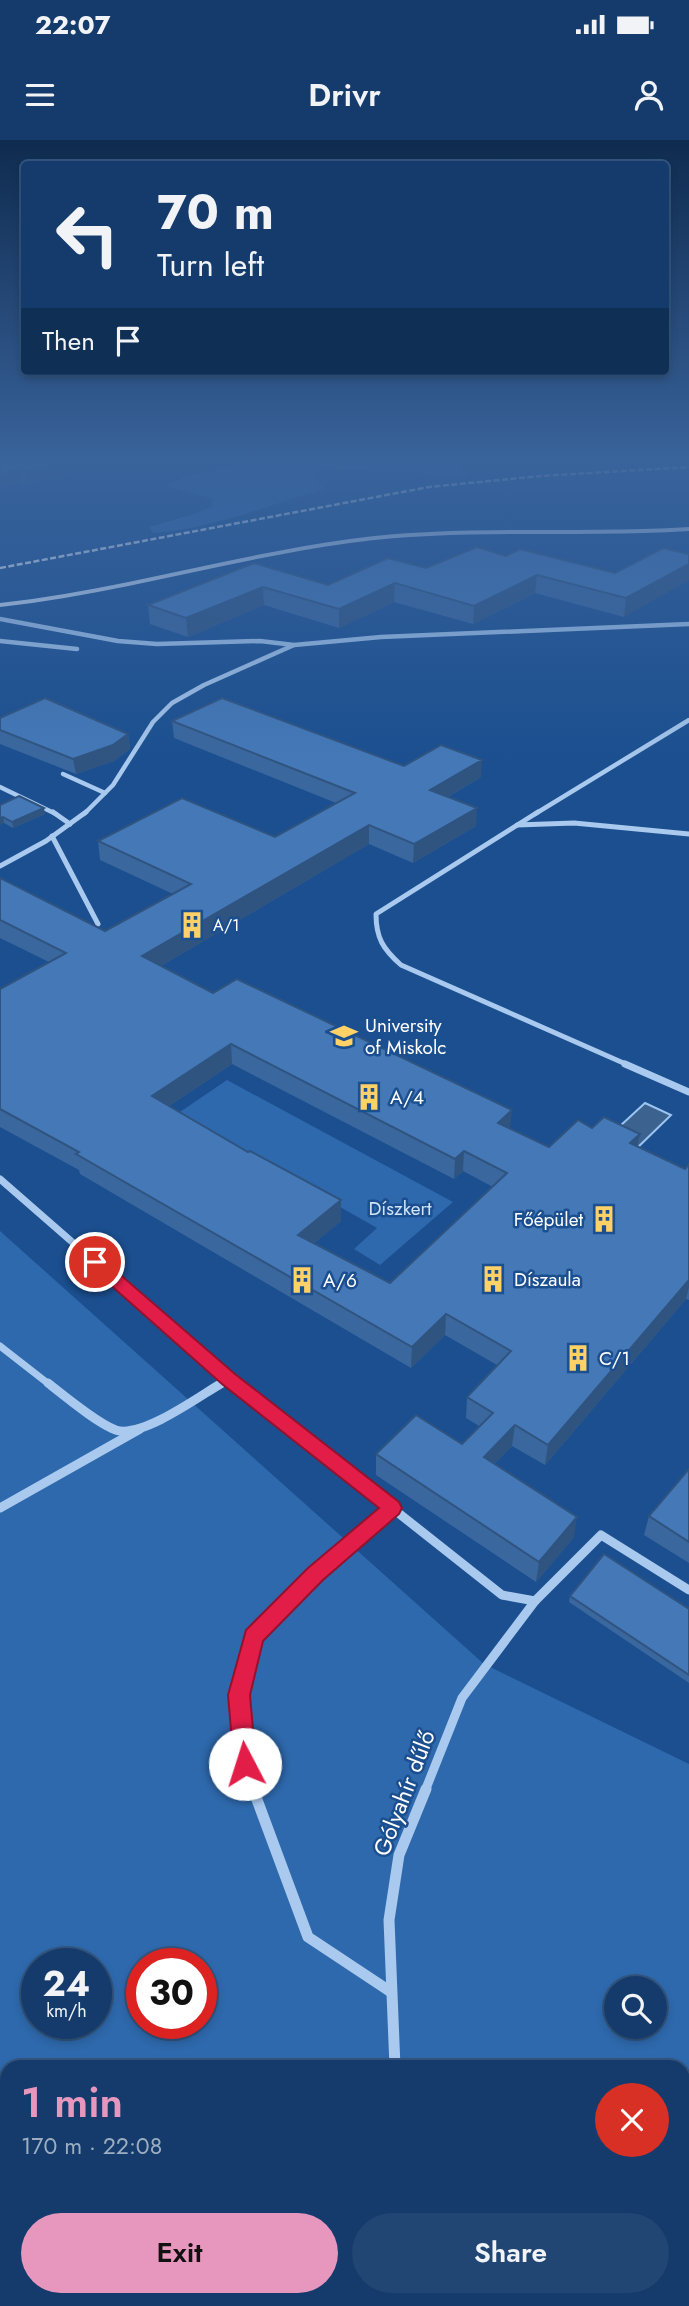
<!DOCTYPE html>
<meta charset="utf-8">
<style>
:root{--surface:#143b6b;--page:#214673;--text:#f1f3f6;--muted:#9dadc1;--line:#33557e;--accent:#e797bd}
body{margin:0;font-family:Jost,sans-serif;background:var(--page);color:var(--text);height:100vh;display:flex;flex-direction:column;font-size:26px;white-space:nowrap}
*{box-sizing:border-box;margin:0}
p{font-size:23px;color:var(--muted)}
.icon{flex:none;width:38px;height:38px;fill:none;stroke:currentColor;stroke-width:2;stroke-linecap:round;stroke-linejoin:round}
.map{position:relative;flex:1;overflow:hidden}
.details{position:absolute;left:0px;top:1920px;width:690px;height:247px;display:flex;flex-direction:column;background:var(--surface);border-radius:21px 21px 0 0;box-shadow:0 4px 10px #0003,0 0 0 2px var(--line)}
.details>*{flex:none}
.hud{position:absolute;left:21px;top:21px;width:648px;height:214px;border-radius:7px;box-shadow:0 4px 10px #0003,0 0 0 2px var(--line);background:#143b6b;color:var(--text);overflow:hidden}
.fabs{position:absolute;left:604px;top:1836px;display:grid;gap:14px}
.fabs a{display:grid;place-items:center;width:63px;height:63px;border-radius:50%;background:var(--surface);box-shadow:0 4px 10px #0003,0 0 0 2px var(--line);font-size:35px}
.speed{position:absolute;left:21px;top:1808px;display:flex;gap:14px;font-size:35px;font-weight:700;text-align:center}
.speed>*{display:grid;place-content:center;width:91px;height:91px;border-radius:50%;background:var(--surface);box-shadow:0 4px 10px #0003,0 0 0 2px var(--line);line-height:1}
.speed small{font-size:18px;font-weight:400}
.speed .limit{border:10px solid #d22;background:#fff;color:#111}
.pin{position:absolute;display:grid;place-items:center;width:60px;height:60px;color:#fff;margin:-30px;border:4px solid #fff;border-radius:50%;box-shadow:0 2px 7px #0007}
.me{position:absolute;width:77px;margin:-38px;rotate:355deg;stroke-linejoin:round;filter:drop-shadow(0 0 5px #0008)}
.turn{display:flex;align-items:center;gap:24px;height:147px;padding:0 21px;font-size:32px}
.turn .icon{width:91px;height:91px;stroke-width:2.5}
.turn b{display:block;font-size:49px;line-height:60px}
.then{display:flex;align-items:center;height:66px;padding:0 21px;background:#0003;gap:14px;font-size:26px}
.round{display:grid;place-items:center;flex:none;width:74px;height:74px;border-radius:37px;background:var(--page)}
.summary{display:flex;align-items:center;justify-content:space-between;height:119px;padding:0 21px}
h1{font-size:42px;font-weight:600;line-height:52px;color:var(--accent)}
.primary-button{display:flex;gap:14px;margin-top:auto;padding:14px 21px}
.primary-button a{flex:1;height:80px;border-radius:42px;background:var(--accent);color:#111;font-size:28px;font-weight:600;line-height:80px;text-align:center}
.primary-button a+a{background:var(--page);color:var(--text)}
.status{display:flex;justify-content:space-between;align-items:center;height:49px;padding:0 35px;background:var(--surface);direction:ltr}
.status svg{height:19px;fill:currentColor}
header{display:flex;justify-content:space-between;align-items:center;height:91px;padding:0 21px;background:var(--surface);font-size:32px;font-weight:600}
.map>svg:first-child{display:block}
.green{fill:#2e69ad;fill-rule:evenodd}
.water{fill:#3c6290;stroke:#9cc4f0;stroke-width:2}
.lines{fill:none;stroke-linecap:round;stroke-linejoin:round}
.street-far4{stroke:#a9c9ee;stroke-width:4.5}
.street-far3{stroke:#a9c9ee;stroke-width:5}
.street-far2{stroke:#a9c9ee;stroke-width:7}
.street-far1{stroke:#a9c9ee;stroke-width:9}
.street{stroke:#a9c9ee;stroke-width:11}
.secondary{fill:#d6e6fa;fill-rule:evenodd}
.rail{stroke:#fff;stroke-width:2.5;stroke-dasharray:6 2.5;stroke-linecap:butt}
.wall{fill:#3a679d;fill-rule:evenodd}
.shaded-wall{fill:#305480}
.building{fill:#4478b7;stroke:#305480;stroke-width:2;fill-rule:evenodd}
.route{fill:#e11d48;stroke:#92132f;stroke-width:2}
.labels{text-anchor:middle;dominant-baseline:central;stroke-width:5;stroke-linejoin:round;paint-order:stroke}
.far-poi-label{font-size:16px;fill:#fff;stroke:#1b4f8f;text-anchor:start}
.poi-label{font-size:19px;fill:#fff;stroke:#1b4f8f;text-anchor:start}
.park-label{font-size:19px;fill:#cfe3fa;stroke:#1b4f8f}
.near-street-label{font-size:23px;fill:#fff;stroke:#1b4f8f}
</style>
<div class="status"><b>22:07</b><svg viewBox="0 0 49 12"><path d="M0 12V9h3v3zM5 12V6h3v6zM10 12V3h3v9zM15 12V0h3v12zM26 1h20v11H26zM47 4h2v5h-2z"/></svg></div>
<header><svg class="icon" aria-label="menu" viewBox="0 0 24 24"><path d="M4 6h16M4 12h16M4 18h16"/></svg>Drivr<svg class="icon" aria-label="person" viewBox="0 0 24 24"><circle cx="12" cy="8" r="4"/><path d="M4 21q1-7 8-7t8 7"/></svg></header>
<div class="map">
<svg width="689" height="2166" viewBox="0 0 689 2166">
<rect width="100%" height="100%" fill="#1b4f8f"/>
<g class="green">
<path d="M 252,321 L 482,321 L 463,323 L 461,329 L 470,334 C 455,336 442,339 427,333 L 324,329 L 311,333 L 325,349 C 268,365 213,389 153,393 L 149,387 L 194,374 L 212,366 L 212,359 L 167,346 L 183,337 Z"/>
<polygon points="227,940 453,1062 380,1125 354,1109 377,1088 177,974"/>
<path d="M 0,1091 L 484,1524 L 689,1624 L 689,2166 L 0,2166 ZM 37,1824 L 96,1824 L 96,1883 L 37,1883 ZM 142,1824 L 201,1824 L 201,1883 L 142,1883 ZM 616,1848 L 654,1848 L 654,1886 L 616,1886 ZM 7,1927 L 682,1927 L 682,2160 L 7,2160 Z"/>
</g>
<polygon class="water" points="645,963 671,975 633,1012 606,999"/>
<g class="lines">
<g class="street-far4">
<polyline points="0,479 118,501 157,504 260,501 294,505 381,497 689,484"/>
<polyline points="0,501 77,509"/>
<polyline points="63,634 105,653"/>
<polyline points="0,647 56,674"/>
<polyline points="84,674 113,645 153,582 172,563 204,545 294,505"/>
<polyline points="535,674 689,580"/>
</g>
<g class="street-far3">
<polyline points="53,672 70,684"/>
<path d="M 538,672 L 376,774 C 376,798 383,809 401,825 L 628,925"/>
<polyline points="517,685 574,683 689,694"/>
<polyline points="52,696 98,784"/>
<polyline points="0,726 46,701 86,672"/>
</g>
<g class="street-far2">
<polyline points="625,924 689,952"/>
<polyline points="0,1039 236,1245"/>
<polyline points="0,1206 50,1245"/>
<polyline points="219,1245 229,1239"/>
</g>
<g class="street-far1">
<path d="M 48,1243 C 62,1254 104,1289 120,1291 C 148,1294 198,1257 222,1243"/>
<polyline points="234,1243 502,1455 535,1461 601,1395 689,1450"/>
<polyline points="0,1368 140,1289"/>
<polyline points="253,1651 245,1624 239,1555 253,1496 316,1434 392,1368"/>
<polyline points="425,1651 462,1558 535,1461"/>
</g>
<g class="street">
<polyline points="253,1649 308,1797 391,1852"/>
<polyline points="395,1927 389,1780 399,1715 426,1649"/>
<polyline points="418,2160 419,2166"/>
<polyline points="677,2160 682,2166"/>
</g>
<path class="secondary" d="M 689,387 L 689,391 C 576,398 462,388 350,403 C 232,419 118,454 0,467 L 0,463 C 118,450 232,415 350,399 C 462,384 576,394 689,387 Z"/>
<polyline class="rail" points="0,428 429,347 540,336 689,327"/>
</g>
<g class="wall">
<polygon points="0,321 72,321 74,333 27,343 20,341 0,348"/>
<polygon points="663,408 624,477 535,453 473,484 394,462 339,488 264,465 188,497 150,484 148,465 254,423 328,445 506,416 615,433"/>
<polygon points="0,578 128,594 130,609 114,621 76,634 0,604"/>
<path d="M 172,581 L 404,626 L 481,637 L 448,657 L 476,686 L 413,723 L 369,704 L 161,826 L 213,853 L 549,1007 L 592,988 L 637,1006 L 685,1029 L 689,1024 L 689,1160 L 686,1159 L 545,1325 L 512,1306 L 494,1324 L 574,1397 L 536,1442 L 376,1335 L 376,1314 L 462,1304 L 479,1286 L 466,1278 L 467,1257 L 497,1225 L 445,1195 L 411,1228 L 80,1034 L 79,1030 L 0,987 L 0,849 L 49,822 L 0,798 L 0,738 L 105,791 L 173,754 L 100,720 L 98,701 L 275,697 L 336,663 L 174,598 ZM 232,924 L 454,1039 L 463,1031 L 493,1047 L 390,1143 L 314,1103 L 341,1081 L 169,966 Z"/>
<polygon points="0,665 45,674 13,688 4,683"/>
<polygon points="689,1329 689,1423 644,1395 649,1376"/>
<polygon points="570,1456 689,1469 689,1543 569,1462"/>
</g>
<g class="shaded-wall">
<polygon points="72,321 74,333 27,343 25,331"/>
<polygon points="19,329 20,341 0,348 0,335"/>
<polygon points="689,424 689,440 624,477 626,458"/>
<polygon points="537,435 535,453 473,484 474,466"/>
<polygon points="395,443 394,462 339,488 339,469"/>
<polygon points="263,447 264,465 188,497 186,478"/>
<polygon points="128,594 130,609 114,621 76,634 73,619"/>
<polygon points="482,620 481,637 429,668 430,650"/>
<polygon points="44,668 45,674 13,688 12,682"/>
<polygon points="477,668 476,686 413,723 414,704"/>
<polygon points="3,677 4,683 0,685 0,678"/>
<polygon points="369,685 369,704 144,836 142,816"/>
<polygon points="231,904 232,924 154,976 152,956"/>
<polygon points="512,970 510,990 498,983"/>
<polygon points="640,994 636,1014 630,1003"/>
<polygon points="464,1011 463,1031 454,1039 455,1019"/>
<polygon points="341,1060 341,1081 299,1116 298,1095"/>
<polygon points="689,1140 689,1147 686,1159 545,1325 548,1305"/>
<polygon points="446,1174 445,1195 411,1228 412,1207"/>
<polygon points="515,1285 512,1306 481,1338 484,1317"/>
<polygon points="577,1377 574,1397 536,1442 539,1422"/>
</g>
<g class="building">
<polygon points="0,321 72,321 25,331 19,329 0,335"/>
<polygon points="477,407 506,416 520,409 615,433 663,408 689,414 689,424 626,458 537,435 474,466 395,443 339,469 263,447 186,478 148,465 254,423 328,445 388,418 426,428"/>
<polygon points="45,558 128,594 113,605 73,619 0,590 0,578"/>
<path d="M 222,558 L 404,626 L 441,605 L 482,620 L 430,650 L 477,668 L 414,704 L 369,685 L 142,816 L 213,853 L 237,839 L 512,970 L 498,983 L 549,1007 L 578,980 L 592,988 L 604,977 L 640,994 L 630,1003 L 685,1029 L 689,1024 L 689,1140 L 548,1305 L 515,1285 L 484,1317 L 577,1377 L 539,1422 L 376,1314 L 416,1275 L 462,1304 L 493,1273 L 467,1257 L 511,1211 L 446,1174 L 412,1207 L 76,1014 L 79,1012 L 0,969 L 0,849 L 66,813 L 0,780 L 0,738 L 105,791 L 191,744 L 98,701 L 182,658 L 275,697 L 355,653 L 172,581 ZM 231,904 L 455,1019 L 464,1011 L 507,1033 L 390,1143 L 298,1095 L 341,1060 L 250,1011 L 248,1012 L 152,956 Z"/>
<polygon points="19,656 44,668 12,682 3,677 0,678 0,665"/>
<polygon points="689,1329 689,1402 649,1376"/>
<polygon points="604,1414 689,1469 689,1535 570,1456"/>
</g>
<linearGradient id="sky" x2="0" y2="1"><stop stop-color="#0f2b4f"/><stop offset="0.51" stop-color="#39639b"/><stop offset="1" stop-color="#39639b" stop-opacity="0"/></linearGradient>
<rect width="689" height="624" fill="url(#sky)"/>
<polygon class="route" points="95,1116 101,1118 235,1234 399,1362 402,1368 399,1374 323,1440 263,1501 250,1555 256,1624 253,1632 245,1635 237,1632 234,1624 228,1555 246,1490 308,1428 379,1368 222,1244 89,1126 87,1122 89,1118"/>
<defs>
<symbol id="building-bare" viewBox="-9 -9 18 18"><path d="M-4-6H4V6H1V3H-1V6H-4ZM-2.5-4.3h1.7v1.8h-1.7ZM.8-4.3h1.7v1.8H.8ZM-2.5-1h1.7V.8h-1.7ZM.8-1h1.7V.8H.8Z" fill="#ffd166" stroke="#1b4f8f" stroke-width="2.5" paint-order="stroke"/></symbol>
<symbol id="university-bare" viewBox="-9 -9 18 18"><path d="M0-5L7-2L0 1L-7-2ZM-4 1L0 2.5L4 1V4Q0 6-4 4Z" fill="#ffd166" stroke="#1b4f8f" stroke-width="2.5" paint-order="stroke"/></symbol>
</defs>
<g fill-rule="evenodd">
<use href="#building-bare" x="173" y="766" width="38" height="38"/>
<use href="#university-bare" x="325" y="877" width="38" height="38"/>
<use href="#building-bare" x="350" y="938" width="38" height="38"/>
<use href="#building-bare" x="585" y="1060" width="38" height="38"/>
<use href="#building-bare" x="474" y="1120" width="38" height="38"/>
<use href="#building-bare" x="283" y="1121" width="38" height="38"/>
<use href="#building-bare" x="559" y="1199" width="38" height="38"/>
</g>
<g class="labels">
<g class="far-poi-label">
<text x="213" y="785">A/1</text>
</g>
<g class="poi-label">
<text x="365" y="885">University<tspan x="365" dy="22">of Miskolc</tspan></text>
<text x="390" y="957">A/4</text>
<text x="583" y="1079" text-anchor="end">Főépület</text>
<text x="514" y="1139">Díszaula</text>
<text x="323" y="1140">A/6</text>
<text x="599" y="1218">C/1</text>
</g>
<g class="park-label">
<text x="400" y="1068">Díszkert</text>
</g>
<g class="near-street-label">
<text transform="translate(404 1653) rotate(-69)">Gólyahír dűlő</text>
</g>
</g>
</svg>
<div class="fabs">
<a><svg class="icon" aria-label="search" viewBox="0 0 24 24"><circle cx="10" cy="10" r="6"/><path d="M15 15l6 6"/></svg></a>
</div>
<div class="speed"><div>24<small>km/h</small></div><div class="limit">30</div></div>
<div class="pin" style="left:95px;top:1122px;background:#d93025"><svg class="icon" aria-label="arrive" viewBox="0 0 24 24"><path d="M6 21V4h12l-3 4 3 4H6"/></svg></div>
<svg class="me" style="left:245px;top:1624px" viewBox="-20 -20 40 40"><circle r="19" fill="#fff"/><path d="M0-13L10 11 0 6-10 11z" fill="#e11d48"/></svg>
<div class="hud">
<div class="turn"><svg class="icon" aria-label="left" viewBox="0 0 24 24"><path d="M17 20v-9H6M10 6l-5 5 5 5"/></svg><div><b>70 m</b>Turn left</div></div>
<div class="then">Then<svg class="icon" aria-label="arrive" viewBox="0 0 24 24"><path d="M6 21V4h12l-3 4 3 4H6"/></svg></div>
</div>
<section class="details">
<div class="summary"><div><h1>1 min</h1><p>170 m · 22:08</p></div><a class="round" style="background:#d93025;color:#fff"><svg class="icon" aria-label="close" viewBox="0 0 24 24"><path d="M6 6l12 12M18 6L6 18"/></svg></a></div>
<div class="primary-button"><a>Exit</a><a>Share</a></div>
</section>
</div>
